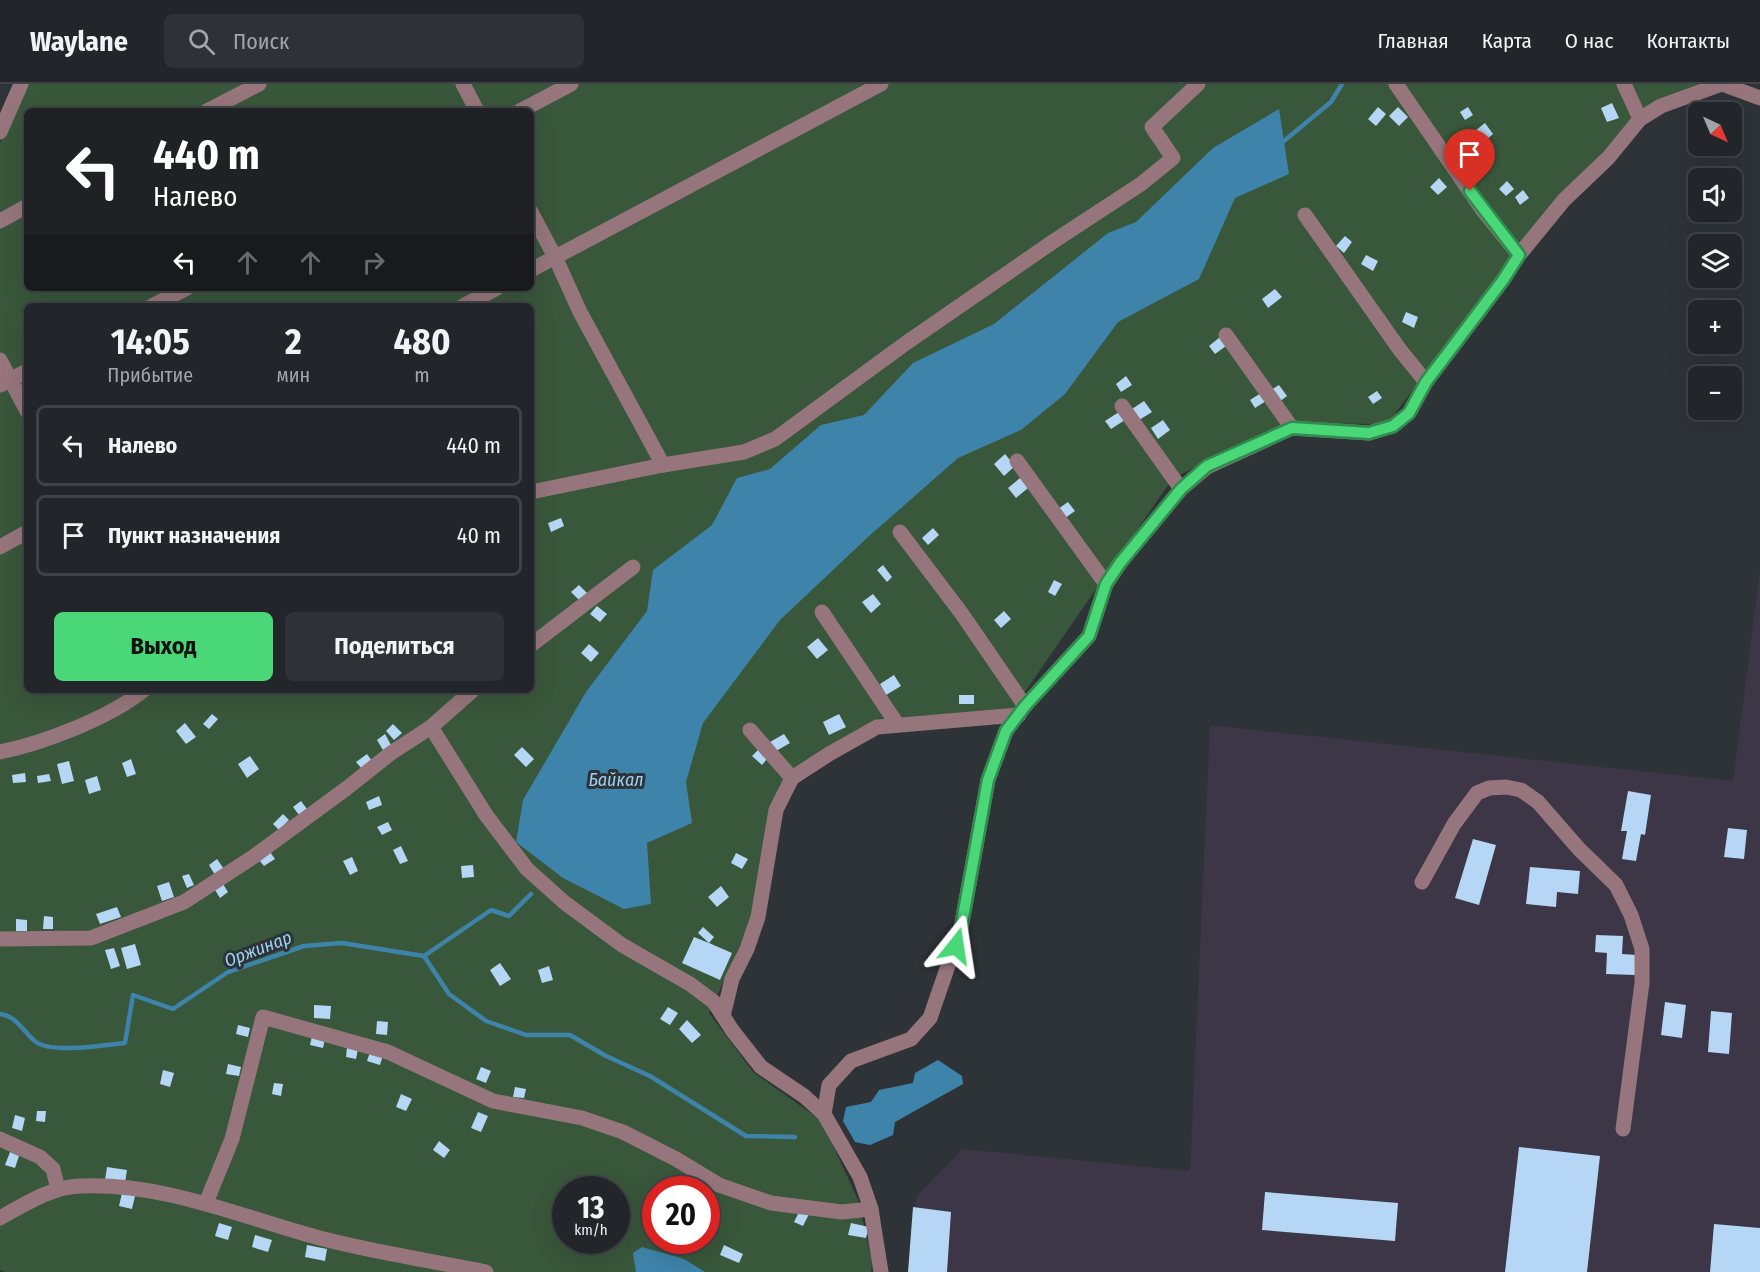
<!DOCTYPE html>
<html lang="ru">
<meta charset="utf-8">
<style>
:root{--surface:#22262a;--page:#2e3236;--text:#f1f3f6;--muted:#a2a5a8;--line:#3f4347;--accent:#49d778}
body{margin:0;font-family:"Fira Sans Condensed",sans-serif;background:var(--page);color:var(--text);height:100vh;display:flex;flex-direction:column;font-size:22px;white-space:nowrap}
*{box-sizing:border-box;margin:0}
p{font-size:20px;color:var(--muted)}
.icon{flex:none;width:33px;height:33px;fill:none;stroke:currentColor;stroke-width:2;stroke-linecap:round;stroke-linejoin:round}
.map{position:relative;flex:1;overflow:hidden}
.sheet{position:absolute;left:24px;top:219px;width:510px;height:390px;display:flex;flex-direction:column;background:var(--surface);border-radius:9px;box-shadow:0 6px 24px #0002,0 0 0 2px var(--line)}
.sheet>*{flex:none}
.banner{position:absolute;left:24px;top:24px;width:510px;height:183px;border-radius:9px;box-shadow:0 6px 24px #0002,0 0 0 2px var(--line);background:#202124;color:#fff;overflow:hidden}
.needle{width:39px;rotate:136deg}
.tools{position:absolute;left:1688px;top:18px;display:grid;gap:12px}
.tools a{display:grid;place-items:center;width:54px;height:54px;border-radius:9px;background:var(--surface);box-shadow:0 6px 24px #0002,0 0 0 2px var(--line);font-size:30px}
.speed{position:absolute;left:552px;top:1092px;display:flex;gap:12px;font-size:30px;font-weight:700;text-align:center}
.speed>*{display:grid;place-content:center;width:78px;height:78px;border-radius:50%;background:var(--surface);box-shadow:0 6px 24px #0002,0 0 0 2px var(--line);line-height:1}
.speed small{font-size:15px;font-weight:400}
.speed .limit{border:9px solid #d22;background:#fff;color:#111}
.pin{position:absolute;display:grid;place-items:center;width:51px;height:51px;color:#fff;margin:-62px -26px;border-radius:50% 50% 50% 0;rotate:-45deg;box-shadow:0 0 6px #0007}
.pin .icon{rotate:45deg}
.me{position:absolute;width:66px;margin:-33px;rotate:15deg;stroke-linejoin:round;filter:drop-shadow(0 0 4px #0008)}
.turn{display:flex;align-items:center;gap:21px;height:126px;padding:0 30px;font-size:27px}
.turn .icon{width:78px;height:78px;stroke-width:2.5}
.turn b{display:block;font-size:42px;line-height:51px}
.lanes{display:flex;align-items:center;height:57px;padding:0 30px;background:#0003;justify-content:center;gap:30px;direction:ltr}
.lanes .off{opacity:.35}
.eta{display:flex;justify-content:space-evenly;align-items:center;height:102px;text-align:center}
.eta b{font-size:36px;font-weight:700;line-height:42px}
.button{display:flex;gap:12px;margin-top:auto;padding:12px 30px}
.button a{flex:1;height:69px;border-radius:9px;background:var(--accent);color:#111;font-size:24px;font-weight:700;line-height:69px;text-align:center}
.button a+a{background:var(--page);color:var(--text)}
ul{padding:0;list-style:none}
li{display:flex;align-items:center;gap:18px;height:81px;margin:0 12px 9px;padding:0 18px;border:3px solid var(--line);border-radius:9px}
li div{flex:1}
li b{display:block;font-size:22px}
li em{font-style:normal}
header{display:flex;align-items:center;gap:36px;box-sizing:border-box;height:84px;padding:0 30px;background:var(--surface);border-bottom:2px solid var(--line)}
header strong{font-size:28px}
nav{display:flex;gap:33px;margin-inline-start:auto;font-size:21px}
.search{width:420px;height:54px;background:var(--page);display:flex;align-items:center;gap:15px;box-sizing:border-box;padding:0 21px;border-radius:9px;color:var(--muted);font-size:22px}
.map>svg:first-child{display:block}
.industrial{fill:#3c3647}
.green{fill:#39573b;fill-rule:evenodd}
.water{fill:#3e84aa}
.lines{fill:none;stroke-linecap:round;stroke-linejoin:round}
.stream{stroke:#3e84aa;stroke-width:4.5}
.building{fill:#b5d6f4}
.minor{stroke:#96767c;stroke-width:15}
.route-casing{stroke:#2f8c4e;stroke-width:15}
.route{stroke:#49d778;stroke-width:10}
.labels{text-anchor:middle;dominant-baseline:central;stroke-width:6;stroke-linejoin:round;paint-order:stroke}
.water-label{font-size:18px;font-style:italic;fill:#9cd2f3;stroke:#2e3338}
</style>
<header>
<strong>Waylane</strong>
<div class="search"><svg class="icon" aria-label="search" viewBox="0 0 24 24"><circle cx="10" cy="10" r="6"/><path d="M15 15l6 6"/></svg>Поиск</div>
<nav><a>Главная</a><a>Карта</a><a>О нас</a><a>Контакты</a></nav>
</header>
<div class="map">
<svg width="1760" height="1188" viewBox="0 0 1760 1188">
<rect width="100%" height="100%" fill="#2e3338"/>
<polygon class="industrial" points="1760,486 1760,1188 908,1188 916,1113 963,1065 1190,1087 1210,641 1733,697"/>
<path class="green" d="M 24,0 L 1704,0 L 1637,28 L 1522,163 L 1387,340 L 1287,339 L 1173,394 L 1013,625 L 878,635 L 780,700 L 755,829 L 709,929 L 753,988 L 822,1037 L 858,1116 L 872,1177 L 871,1188 L 5,1188 L 0,1186 L 0,59 ZM 27,27 L 531,27 L 531,204 L 27,204 ZM 27,222 L 531,222 L 531,606 L 27,606 ZM 566,1106 L 616,1106 L 616,1156 L 566,1156 ZM 656,1106 L 706,1106 L 706,1156 L 656,1156 Z"/>
<g class="water">
<polygon points="1279,25 1289,90 1235,114 1199,195 1118,238 1065,310 1021,346 958,374 868,453 780,536 703,639 686,698 692,739 647,759 651,820 624,825 563,794 516,758 523,716 586,608 647,527 653,486 712,441 737,394 770,385 821,341 864,331 913,279 994,240 1108,149 1136,138 1213,64"/>
<polygon points="938,976 962,992 963,1000 895,1038 893,1051 870,1061 855,1058 843,1037 846,1023 871,1018 879,1006 913,999 915,989"/>
<polygon points="642,1163 684,1175 705,1188 636,1188 633,1169"/>
</g>
<g class="lines">
<g class="stream">
<polyline points="1284,57 1331,18 1342,0"/>
<polyline points="424,872 449,910 486,937 526,951 570,951 606,972 650,992 746,1052 795,1053"/>
<path d="M 0,930 C 17,932 23,948 36,958 C 53,970 105,961 125,959 L 133,911 L 173,925 L 228,888 L 304,862 L 342,859 L 424,872 L 491,826 L 509,832 L 531,810"/>
</g>
</g>
<g class="building">
<polygon points="1612,19 1619,34 1607,38 1601,24"/>
<polygon points="1378,23 1386,30 1376,42 1368,35"/>
<polygon points="1398,23 1408,33 1399,42 1389,32"/>
<polygon points="1468,23 1473,31 1465,36 1460,28"/>
<polygon points="1485,39 1493,50 1484,58 1475,47"/>
<polygon points="1439,94 1447,103 1438,111 1430,103"/>
<polygon points="1507,97 1514,105 1506,112 1499,105"/>
<polygon points="1523,106 1529,114 1520,121 1515,113"/>
<polygon points="1345,152 1352,158 1344,169 1336,162"/>
<polygon points="1366,171 1378,177 1373,187 1361,180"/>
<polygon points="1275,205 1282,213 1268,224 1262,215"/>
<polygon points="1406,228 1418,233 1414,244 1402,238"/>
<polygon points="1220,253 1226,262 1215,270 1209,262"/>
<polygon points="1126,292 1132,301 1121,308 1116,300"/>
<polygon points="1279,301 1287,312 1279,318 1271,306"/>
<polygon points="1377,307 1382,314 1373,320 1368,313"/>
<polygon points="1261,309 1266,317 1255,324 1250,316"/>
<polygon points="1144,317 1152,328 1139,336 1132,325"/>
<polygon points="1119,328 1125,336 1111,345 1105,337"/>
<polygon points="1163,336 1170,346 1158,355 1151,344"/>
<polygon points="1005,370 1015,382 1004,392 994,380"/>
<polygon points="1020,394 1028,404 1016,414 1008,404"/>
<polygon points="1068,418 1075,427 1065,434 1058,425"/>
<polygon points="561,434 564,442 551,448 548,439"/>
<polygon points="933,444 939,451 928,461 922,454"/>
<polygon points="883,481 892,493 887,498 877,486"/>
<polygon points="1054,496 1062,500 1055,512 1048,508"/>
<polygon points="579,501 588,510 580,517 571,508"/>
<polygon points="873,510 881,520 871,529 862,518"/>
<polygon points="597,522 607,530 600,538 590,530"/>
<polygon points="1004,527 1011,535 1001,544 994,536"/>
<polygon points="818,554 828,566 817,575 807,563"/>
<polygon points="589,560 599,569 591,578 581,569"/>
<polygon points="894,591 901,602 886,611 880,600"/>
<rect x="959" y="611" width="15" height="9"/>
<polygon points="212,630 218,635 209,645 203,640"/>
<polygon points="839,630 846,643 829,651 823,638"/>
<polygon points="185,639 196,653 186,660 176,647"/>
<polygon points="393,640 402,649 394,656 386,647"/>
<polygon points="385,650 391,661 383,666 377,656"/>
<polygon points="784,650 790,659 776,667 770,658"/>
<polygon points="522,663 534,675 526,683 514,671"/>
<polygon points="758,666 767,675 762,681 752,672"/>
<polygon points="367,670 372,677 362,685 356,678"/>
<polygon points="250,672 259,685 247,694 238,680"/>
<polygon points="131,675 136,690 127,693 122,679"/>
<polygon points="69,677 74,697 62,700 57,680"/>
<polygon points="25,689 26,698 13,699 12,691"/>
<polygon points="49,690 51,697 38,699 37,692"/>
<polygon points="97,692 101,706 89,710 85,696"/>
<polygon points="1628,707 1651,711 1645,751 1641,750 1636,777 1622,775 1627,747 1621,747"/>
<polygon points="379,712 382,721 369,726 366,718"/>
<polygon points="301,717 307,725 299,731 293,723"/>
<polygon points="283,730 289,736 279,746 273,740"/>
<polygon points="388,738 392,746 382,751 377,743"/>
<polygon points="1728,744 1747,746 1744,775 1724,773"/>
<polygon points="1473,755 1496,761 1479,821 1455,814"/>
<polygon points="401,762 408,777 400,780 393,766"/>
<polygon points="270,768 275,775 264,782 259,776"/>
<polygon points="736,769 748,775 742,785 731,779"/>
<polygon points="352,773 358,787 350,791 343,777"/>
<polygon points="217,775 224,785 215,791 209,781"/>
<polygon points="473,781 474,793 462,794 461,782"/>
<polygon points="1530,783 1580,787 1578,810 1557,808 1556,823 1526,820"/>
<polygon points="189,790 194,801 187,804 182,792"/>
<polygon points="169,798 174,813 162,817 157,802"/>
<polygon points="223,800 228,808 220,814 215,806"/>
<polygon points="721,802 729,813 717,823 708,813"/>
<polygon points="117,823 121,833 100,840 96,830"/>
<polygon points="44,832 53,833 53,845 43,845"/>
<polygon points="16,835 27,836 27,847 16,847"/>
<polygon points="703,843 714,853 709,859 732,869 720,896 682,879 694,853 709,859 698,849"/>
<polygon points="1596,851 1623,852 1622,870 1637,871 1635,891 1606,890 1607,869 1595,868"/>
<polygon points="135,860 141,881 127,885 121,864"/>
<polygon points="114,864 120,882 111,885 105,866"/>
<polygon points="500,879 511,895 500,902 490,886"/>
<polygon points="549,882 553,896 542,899 538,886"/>
<polygon points="1665,918 1686,921 1682,954 1661,951"/>
<polygon points="314,921 331,922 330,935 314,934"/>
<polygon points="668,923 678,929 670,941 660,935"/>
<polygon points="1711,927 1732,929 1729,970 1708,968"/>
<polygon points="687,936 701,951 692,959 679,945"/>
<polygon points="377,937 388,938 387,951 376,950"/>
<polygon points="238,941 250,944 248,953 236,950"/>
<polygon points="312,952 325,955 323,964 310,961"/>
<polygon points="347,963 358,965 356,975 346,973"/>
<polygon points="370,968 383,971 380,981 367,977"/>
<polygon points="228,980 241,983 239,992 226,990"/>
<polygon points="481,983 491,987 486,999 476,995"/>
<polygon points="163,986 174,989 170,1003 160,1000"/>
<polygon points="274,999 283,1000 281,1012 272,1010"/>
<polygon points="515,1003 526,1005 524,1014 513,1013"/>
<polygon points="401,1010 412,1015 406,1027 396,1023"/>
<polygon points="37,1027 46,1027 45,1038 36,1037"/>
<polygon points="478,1028 488,1032 481,1048 471,1044"/>
<polygon points="15,1031 25,1034 22,1047 12,1044"/>
<polygon points="439,1057 450,1066 444,1074 433,1066"/>
<polygon points="1519,1063 1600,1072 1587,1188 1505,1188"/>
<polygon points="10,1068 19,1072 15,1084 5,1081"/>
<polygon points="107,1083 127,1086 125,1099 105,1096"/>
<polygon points="1265,1108 1398,1119 1395,1157 1262,1146"/>
<polygon points="122,1109 135,1112 132,1125 119,1122"/>
<polygon points="913,1123 951,1128 947,1188 908,1188"/>
<polygon points="800,1126 809,1130 803,1142 794,1138"/>
<polygon points="219,1139 232,1143 228,1156 215,1152"/>
<polygon points="851,1139 869,1143 866,1154 848,1151"/>
<polygon points="1714,1140 1760,1144 1760,1188 1710,1188"/>
<polygon points="255,1151 272,1156 268,1168 252,1163"/>
<polygon points="307,1161 327,1165 325,1177 305,1173"/>
<polygon points="724,1161 743,1170 739,1179 720,1171"/>
</g>
<g class="lines">
<g class="minor">
<polyline points="463,0 477,27"/>
<polyline points="1396,0 1482,125 1519,171"/>
<polyline points="1624,0 1640,35"/>
<polyline points="207,27 259,0"/>
<polyline points="520,27 571,0"/>
<polyline points="0,48 21,0"/>
<polyline points="531,128 555,173 580,228 663,381"/>
<polyline points="1305,131 1400,266 1426,298"/>
<polyline points="0,137 27,122"/>
<polyline points="531,186 881,0"/>
<polyline points="152,222 187,204"/>
<polyline points="463,222 497,204"/>
<polyline points="1226,251 1292,344"/>
<polyline points="0,276 27,327"/>
<polyline points="0,301 27,287"/>
<polyline points="1122,322 1181,405"/>
<polyline points="1017,377 1106,500"/>
<polyline points="531,408 663,381 744,368 775,355 906,259 1054,157 1141,100 1173,74 1152,43 1198,0"/>
<polyline points="900,448 962,530 1025,622"/>
<polyline points="0,463 27,448"/>
<polyline points="822,528 897,640"/>
<polyline points="531,561 633,483"/>
<polyline points="431,643 486,731 527,785 565,819 622,861 690,900 714,918 732,946 761,983 804,1012 824,1030 860,1093 871,1125 881,1188"/>
<polyline points="750,646 792,694"/>
<path d="M 0,668 C 44,659 109,634 144,606"/>
<polyline points="1422,798 1454,740 1477,709 1489,704 1506,703 1521,706 1538,718 1579,765 1616,801 1631,831 1642,865 1642,899 1623,1045"/>
<polyline points="0,855 91,854 184,818 253,773 347,704 391,669 431,643 473,606"/>
<polyline points="723,932 732,895 747,865 758,833 776,726 792,694 829,670 877,643 1019,631"/>
<polyline points="824,1030 829,1001 851,977 911,955 930,934 961,844 988,696 1006,647 1025,622 1089,552 1106,500 1120,479 1181,405 1207,383 1292,344 1369,349 1393,342 1409,329 1426,298 1503,196 1519,171 1564,116 1608,74 1640,35 1661,22 1722,0 1760,14"/>
<polyline points="0,1055 40,1073 53,1085 58,1105"/>
<polyline points="206,1119 232,1055 263,933 388,968 493,1017 582,1034 623,1048 676,1075 719,1101 771,1119 842,1128 871,1125"/>
<path d="M 0,1134 C 25,1120 51,1103 80,1102 C 161,1098 239,1132 316,1153 C 371,1168 430,1176 486,1188"/>
</g>
</g>
<g class="lines">
<defs>
<polyline id="route" points="956,862 961,844 988,696 1006,647 1025,622 1089,552 1106,500 1120,479 1181,405 1207,382 1292,344 1369,349 1393,342 1409,329 1426,298 1503,196 1519,171 1470,107"/>
</defs>
<use href="#route" class="route-casing"/>
<use href="#route" class="route"/>
</g>
<g class="labels">
<g class="water-label">
<text x="616" y="696">Байкал</text>
<text transform="translate(258 865) rotate(-21)">Оржинар</text>
</g>
</g>
</svg>
<div class="tools">
<a><svg class="needle" viewBox="-14 -14 28 28"><path d="M0-13l5 13h-10z" fill="#e53935"/><path d="M0 13l5-13h-10z" fill="#a2a5a8"/></svg></a>
<a><svg class="icon" aria-label="sound" viewBox="0 0 24 24"><path d="M4 9h4l5-4v14l-5-4H4zM17 9q2 3 0 6"/></svg></a>
<a><svg class="icon" aria-label="layers" viewBox="0 0 24 24"><path d="M12 4l9 5-9 5-9-5zM3 14l9 5 9-5"/></svg></a>
<a>+</a>
<a>−</a>
</div>
<div class="speed"><div>13<small>km/h</small></div><div class="limit">20</div></div>
<div class="pin" style="left:1470px;top:107px;background:#d93025"><svg class="icon" aria-label="arrive" viewBox="0 0 24 24"><path d="M6 21V4h12l-3 4 3 4H6"/></svg></div>
<svg class="me" style="left:956px;top:862px" viewBox="-20 -20 40 40"><path d="M0-17L14 15 0 8-14 15z" fill="#49d778" stroke="#fff" stroke-width="4"/></svg>
<div class="banner">
<div class="turn"><svg class="icon" aria-label="left" viewBox="0 0 24 24"><path d="M17 20v-9H6M10 6l-5 5 5 5"/></svg><div><b>440 m</b>Налево</div></div>
<div class="lanes"><svg class="icon" aria-label="left" viewBox="0 0 24 24"><path d="M17 20v-9H6M10 6l-5 5 5 5"/></svg><svg class="icon off" aria-label="ahead" viewBox="0 0 24 24"><path d="M12 20V5M6 11l6-6 6 6"/></svg><svg class="icon off" aria-label="ahead" viewBox="0 0 24 24"><path d="M12 20V5M6 11l6-6 6 6"/></svg><svg class="icon off" aria-label="right" viewBox="0 0 24 24"><path d="M7 20v-9h11M14 6l5 5-5 5"/></svg></div>
</div>
<section class="sheet">
<div class="eta">
<div><b>14:05</b><p>Прибытие</p></div>
<div><b>2</b><p>мин</p></div>
<div><b>480</b><p>m</p></div>
</div>
<ul>
<li><svg class="icon" aria-label="left" viewBox="0 0 24 24"><path d="M17 20v-9H6M10 6l-5 5 5 5"/></svg><div><b>Налево</b></div><em>440 m</em></li>
<li><svg class="icon" aria-label="arrive" viewBox="0 0 24 24"><path d="M6 21V4h12l-3 4 3 4H6"/></svg><div><b>Пункт назначения</b></div><em>40 m</em></li>
</ul>
<div class="button"><a>Выход</a><a>Поделиться</a></div>
</section>
</div>
